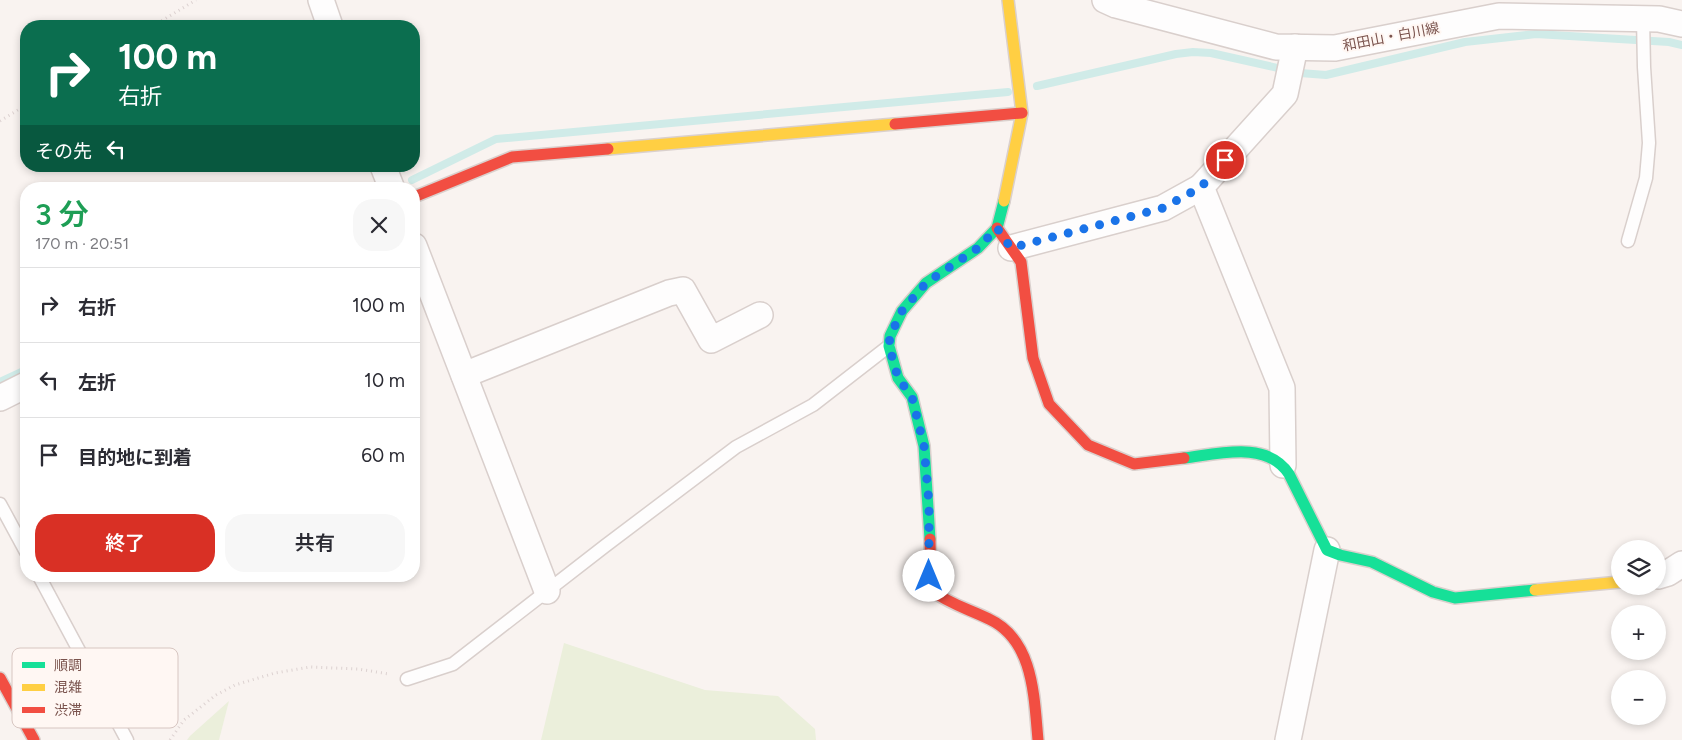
<!DOCTYPE html>
<html lang="ja">
<meta charset="utf-8">
<style>
:root{--surface:#fff;--page:#f7f7f7;--text:#2b2b33;--muted:#7c7c81;--line:#e1e1e2;--accent:#d93025}
body{margin:0;font-family:Figtree,"Noto Sans JP",sans-serif;background:var(--page);color:var(--text);height:100vh;display:flex;flex-direction:column;font-size:19px;white-space:nowrap}
*{box-sizing:border-box;margin:0}
p{font-size:16px;color:var(--muted)}
.icon{flex:none;width:28px;height:28px;fill:none;stroke:currentColor;stroke-width:2;stroke-linecap:round;stroke-linejoin:round}
.map{position:relative;flex:1;overflow:hidden}
.sheet{position:absolute;left:20px;top:182px;width:400px;height:400px;display:flex;flex-direction:column;background:var(--surface);border-radius:20px;box-shadow:0 2px 8px #0003}
.sheet>*{flex:none}
.guide{position:absolute;left:20px;top:20px;width:400px;height:152px;border-radius:20px;box-shadow:0 2px 8px #0003;background:#0b6e4f;color:#fff;overflow:hidden}
.fabs{position:absolute;left:1611px;top:540px;display:grid;gap:10px}
.fabs a{display:grid;place-items:center;width:55px;height:55px;border-radius:50%;background:var(--surface);box-shadow:0 2px 8px #0003;font-size:25px}
.pin{position:absolute;display:grid;place-items:center;width:42px;height:42px;color:#fff;margin:-21px;border:2px solid #fff;border-radius:50%;box-shadow:0 1px 5px #0007}
.me{position:absolute;width:55px;margin:-28px;rotate:0deg;stroke-linejoin:round;filter:drop-shadow(0 0 4px #0008)}
.turn{display:flex;align-items:center;gap:18px;height:105px;padding:0 15px;font-size:22px}
.turn .icon{width:65px;height:65px;stroke-width:2.5}
.turn b{display:block;font-size:35px;line-height:42px}
.then{display:flex;align-items:center;height:48px;padding:0 15px;background:#0003;gap:10px;font-size:19px}
.round{display:grid;place-items:center;flex:none;width:52px;height:52px;border-radius:20px;background:var(--page)}
.head{display:flex;align-items:center;justify-content:space-between;height:85px;padding:0 15px}
h1{font-size:30px;font-weight:600;line-height:38px;color:#1e9e55}
.action{display:flex;gap:10px;margin-top:auto;padding:10px 15px}
.action a{flex:1;height:58px;border-radius:20px;background:var(--accent);color:#fff;font-size:20px;font-weight:600;line-height:58px;text-align:center}
.action a+a{background:var(--page);color:var(--text)}
ul{padding:0;list-style:none}
li{display:flex;align-items:center;gap:15px;height:75px;padding:0 15px;border-top:1px solid var(--line)}
li div{flex:1}
li b{display:block;font-size:19px}
li em{font-style:normal}
.map>svg:first-child{display:block}
.green{fill:#ebefdb}
.lines{fill:none;stroke-linecap:round;stroke-linejoin:round}
.stream{stroke:#d0ebe8;stroke-width:8}
.lane-casing{stroke:#d9cfcc;stroke-width:15}
.street-casing{stroke:#d9cfcc;stroke-width:28}
.fast-casing{stroke:#dad0cd;stroke-width:14}
.slow-casing{stroke:#dad0cd;stroke-width:14}
.jam-casing{stroke:#dad0cd;stroke-width:14}
.path{stroke:#dcd1d0;stroke-width:3;stroke-dasharray:1 4;stroke-linecap:butt}
.lane{stroke:#fefdfd;stroke-width:12}
.street{stroke:#fefdfd;stroke-width:25}
.fast{stroke:#16e098;stroke-width:11}
.slow{stroke:#ffcf43;stroke-width:11}
.jam{stroke:#f24e42;stroke-width:11}
.route{stroke:#1a73e8;stroke-width:9;stroke-dasharray:0 16.2}
.labels{text-anchor:middle;dominant-baseline:central;stroke-width:4;stroke-linejoin:round;paint-order:stroke}
.street-label{font-size:14px;fill:#7a534d;stroke:#fff7f3}
.key{fill:#fff7f3;stroke:#d7c6c1;stroke-width:1}
.key-label{font-size:14px;fill:#7a534d}
</style>
<div class="map">
<svg width="1682" height="740" viewBox="0 0 1682 740">
<rect width="100%" height="100%" fill="#f9f3f0"/>
<g class="green">
<polygon points="564,643 705,690 778,696 815,729 816,740 541,740"/>
<polygon points="229,701 219,740 187,740 190,736"/>
</g>
<g class="lines">
<g class="stream">
<polyline points="1037,86 1176,54 1193,52 1211,53 1300,73 1326,75 1465,42 1536,34 1669,42 1682,45"/>
<polyline points="412,180 496,139 1008,92"/>
<polyline points="0,382 26,370"/>
</g>
<defs>
<g id="lane">
<polyline points="1628,241 1646,178 1649,143 1644,67 1643,19"/>
<polyline points="0,504 26,552"/>
<polyline points="39,576 127,740"/>
<polyline points="407,679 453,664 605,546 736,447 813,405 889,346"/>
</g>
<g id="street">
<polyline points="321,0 330,26"/>
<polyline points="1105,0 1116,5 1276,47 1335,48 1499,16 1659,19 1682,24"/>
<polyline points="383,166 392,189"/>
<polyline points="414,246 547,591"/>
<polyline points="1011,248 1163,208 1201,187"/>
<polyline points="464,375 669,293 683,290 711,340 760,315"/>
<polyline points="0,398 26,385"/>
<polyline points="1283,465 1282,388 1201,187 1285,94 1295,47"/>
<polyline points="1658,576 1668,573 1682,564"/>
<polyline points="1288,740 1327,550"/>
</g>
<g id="fast">
<path d="M 1184,458 C 1218,454 1267,440 1289,474 L 1327,550 L 1340,555 L 1372,562 L 1433,592 L 1455,598 L 1535,590"/>
<polyline points="930,539 924,446 912,397 898,378 889,346 890,336 902,311 926,283 978,248 997,228 1004,201"/>
</g>
<g id="slow">
<polyline points="608,149 895,124"/>
<polyline points="1004,201 1022,113 1008,0"/>
<polyline points="1535,590 1620,582"/>
</g>
<g id="jam">
<polyline points="895,124 1022,113"/>
<polyline points="414,197 512,157 608,149"/>
<polyline points="997,228 1021,262 1033,358 1049,404 1088,445 1134,464 1184,458"/>
<path d="M 930,539 L 931,590 C 949,604 969,609 989,619 C 1034,640 1034,697 1038,740"/>
<polyline points="0,678 34,740"/>
</g>
</defs>
<use href="#lane" class="lane-casing"/>
<use href="#street" class="street-casing"/>
<use href="#fast" class="fast-casing"/>
<use href="#slow" class="slow-casing"/>
<use href="#jam" class="jam-casing"/>
<g class="path">
<polyline points="153,26 196,0"/>
<polyline points="0,121 26,105"/>
<polyline points="170,740 184,720 216,695 235,685 275,673 310,667 358,669 389,674"/>
</g>
<use href="#lane" class="lane"/>
<use href="#street" class="street"/>
<use href="#fast" class="fast"/>
<use href="#slow" class="slow"/>
<use href="#jam" class="jam"/>
</g>
<g class="lines">
<polyline class="route" points="929,576 929,504 924,446 912,397 898,378 889,346 890,336 902,311 926,283 978,248 997,228 1011,248 1163,208 1201,187 1225,160"/>
</g>
<g class="labels">
<g class="street-label">
<text transform="translate(1391 37) rotate(-11)">和田山・白川線</text>
</g>
</g>
<rect x="12" y="648" width="166" height="80" rx="8" class="key"/>
<rect x="22" y="662" width="23" height="6" fill="#16e098"/>
<rect x="22" y="684" width="23" height="7" fill="#ffcf43"/>
<rect x="22" y="707" width="23" height="6" fill="#f24e42"/>
<g class="key-label">
<text x="54" y="670">順調</text>
<text x="54" y="692">混雑</text>
<text x="54" y="715">渋滞</text>
</g>
</svg>
<div class="fabs">
<a><svg class="icon" aria-label="layers" viewBox="0 0 24 24"><path d="M12 4l9 5-9 5-9-5zM3 14l9 5 9-5"/></svg></a>
<a>+</a>
<a>−</a>
</div>
<div class="pin" style="left:1225px;top:160px;background:#d93025"><svg class="icon" aria-label="arrive" viewBox="0 0 24 24"><path d="M6 21V4h12l-3 4 3 4H6"/></svg></div>
<svg class="me" style="left:929px;top:576px" viewBox="-20 -20 40 40"><circle r="19" fill="#fff"/><path d="M0-13L10 11 0 6-10 11z" fill="#1a73e8"/></svg>
<div class="guide">
<div class="turn"><svg class="icon" aria-label="right" viewBox="0 0 24 24"><path d="M7 20v-9h11M14 6l5 5-5 5"/></svg><div><b>100 m</b>右折</div></div>
<div class="then">その先<svg class="icon" aria-label="left" viewBox="0 0 24 24"><path d="M17 20v-9H6M10 6l-5 5 5 5"/></svg></div>
</div>
<section class="sheet">
<div class="head"><div><h1>3 分</h1><p>170 m · 20:51</p></div><a class="round"><svg class="icon" aria-label="close" viewBox="0 0 24 24"><path d="M6 6l12 12M18 6L6 18"/></svg></a></div>
<ul>
<li><svg class="icon" aria-label="right" viewBox="0 0 24 24"><path d="M7 20v-9h11M14 6l5 5-5 5"/></svg><div><b>右折</b></div><em>100 m</em></li>
<li><svg class="icon" aria-label="left" viewBox="0 0 24 24"><path d="M17 20v-9H6M10 6l-5 5 5 5"/></svg><div><b>左折</b></div><em>10 m</em></li>
<li><svg class="icon" aria-label="arrive" viewBox="0 0 24 24"><path d="M6 21V4h12l-3 4 3 4H6"/></svg><div><b>目的地に到着</b></div><em>60 m</em></li>
</ul>
<div class="action"><a>終了</a><a>共有</a></div>
</section>
</div>
